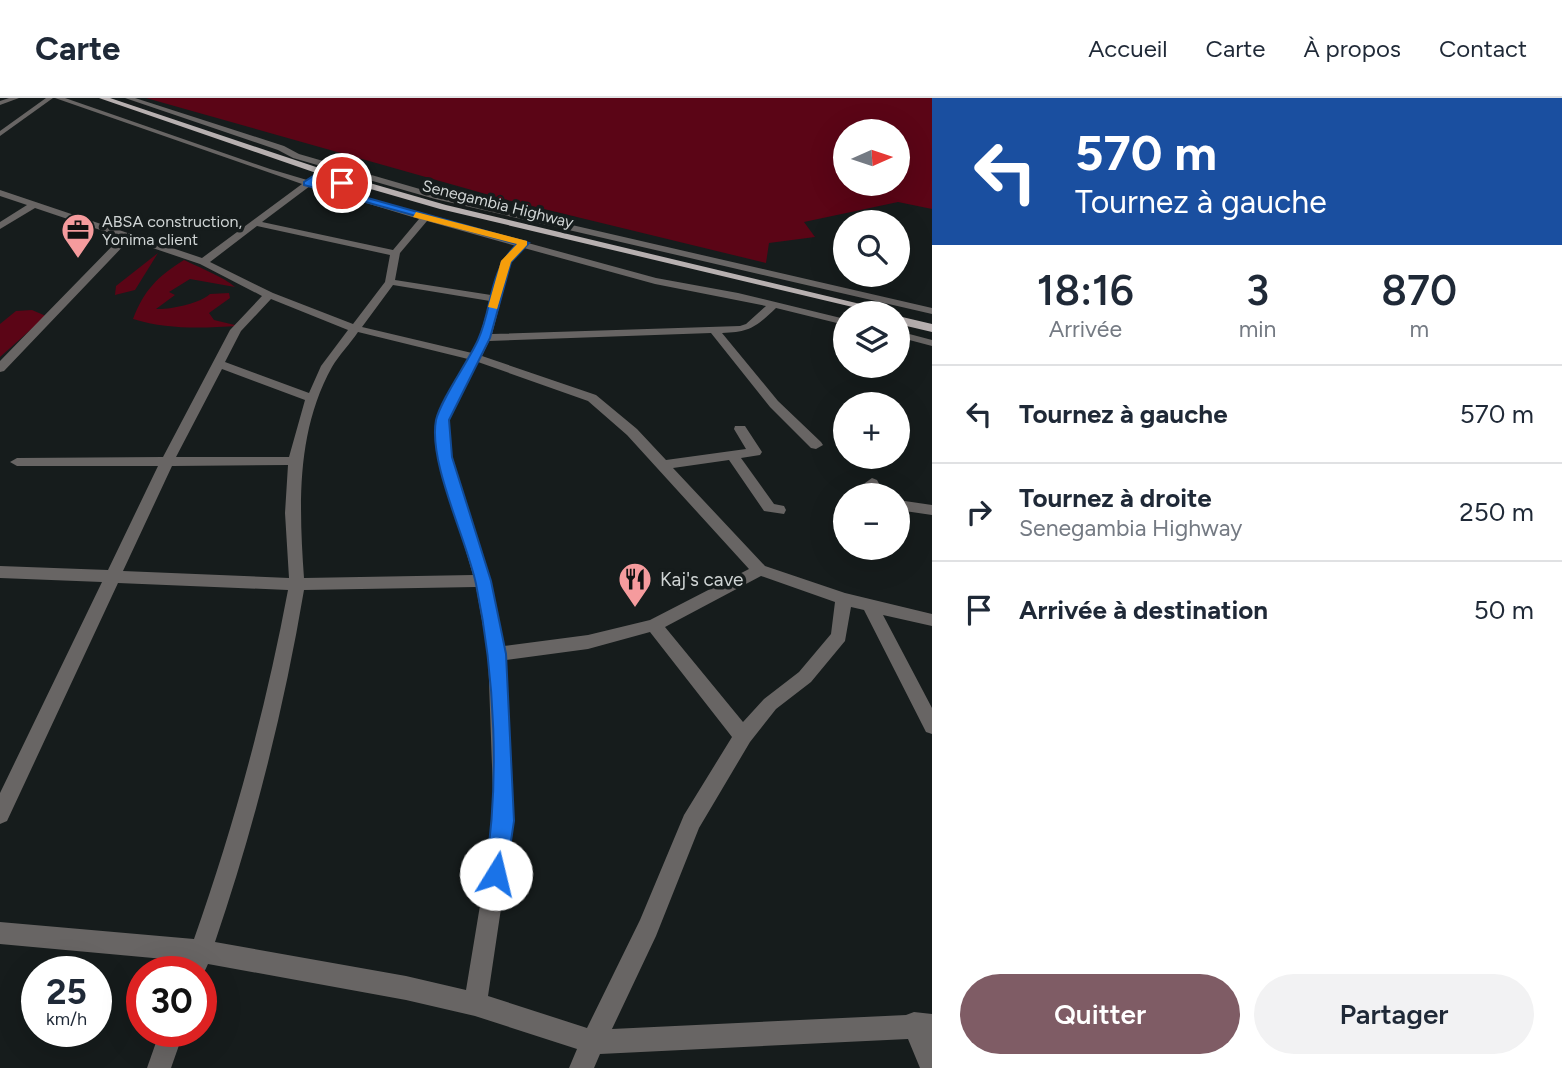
<!DOCTYPE html>
<html lang="fr">
<meta charset="utf-8">
<style>
:root{--surface:#fff;--page:#f2f2f3;--text:#1f2937;--muted:#747a83;--line:#e0e1e3;--accent:#7f5c65}
body{margin:0;font-family:Figtree,sans-serif;background:var(--page);color:var(--text);height:100vh;display:flex;flex-direction:column;font-size:26px;white-space:nowrap}
*{box-sizing:border-box;margin:0}
p{font-size:23px;color:var(--muted)}
.icon{flex:none;width:38px;height:38px;fill:none;stroke:currentColor;stroke-width:2;stroke-linecap:round;stroke-linejoin:round}
.map{position:relative;flex:1;overflow:hidden}
.panel{display:flex;flex-direction:column;background:var(--surface);width:630px}
.panel>*{flex:none}
.top-card{background:#1a4fa0;color:#fff;overflow:hidden}
.needle{width:46px;rotate:87deg}
.controls{position:absolute;left:833px;top:21px;display:grid;gap:14px}
.controls a{display:grid;place-items:center;width:77px;height:77px;border-radius:50%;background:var(--surface);box-shadow:0 7px 28px #0002;font-size:35px}
.speed{position:absolute;left:21px;top:858px;display:flex;gap:14px;font-size:35px;font-weight:700;text-align:center}
.speed>*{display:grid;place-content:center;width:91px;height:91px;border-radius:50%;background:var(--surface);box-shadow:0 7px 28px #0002;line-height:1}
.speed small{font-size:18px;font-weight:400}
.speed .limit{border:10px solid #d22;background:#fff;color:#111}
.pin{position:absolute;display:grid;place-items:center;width:60px;height:60px;color:#fff;margin:-30px;border:4px solid #fff;border-radius:50%;box-shadow:0 2px 7px #0007}
.me{position:absolute;width:77px;margin:-38px;rotate:9deg;stroke-linejoin:round;filter:drop-shadow(0 0 5px #0008)}
.turn{display:flex;align-items:center;gap:24px;height:147px;padding:0 28px;font-size:32px}
.turn .icon{width:91px;height:91px;stroke-width:2.5}
.turn b{display:block;font-size:49px;line-height:60px}
.eta{display:flex;justify-content:space-evenly;align-items:center;height:119px;text-align:center}
.eta b{font-size:42px;font-weight:600;line-height:49px}
.button{display:flex;gap:14px;margin-top:auto;padding:14px 28px}
.button a{flex:1;height:80px;border-radius:42px;background:var(--accent);color:#fff;font-size:28px;font-weight:600;line-height:80px;text-align:center}
.button a+a{background:var(--page);color:var(--text)}
ul{padding:0;list-style:none}
li{display:flex;align-items:center;gap:21px;height:98px;padding:0 28px;border-top:2px solid var(--line)}
li div{flex:1}
li b{display:block;font-size:26px}
li em{font-style:normal}
header{display:flex;align-items:center;gap:42px;box-sizing:border-box;height:98px;padding:0 35px;background:var(--surface);border-bottom:2px solid var(--line)}
header strong{font-size:33px}
nav{display:flex;gap:38px;margin-inline-start:auto;font-size:24px}
main{display:flex;flex:1;min-height:0}
.map>svg:first-child{display:block}
.green{fill:#5b0516;fill-rule:evenodd}
.lines{fill:none;stroke-linecap:round;stroke-linejoin:round}
.minor{fill:#686564;fill-rule:evenodd}
.major{fill:#b7b0b0;fill-rule:evenodd}
.route{fill:#1a73e8;stroke:#114b97;stroke-width:2}
.slow{fill:#f59e0b}
.labels{text-anchor:middle;dominant-baseline:central;stroke-width:7;stroke-linejoin:round;paint-order:stroke}
.far-street-label{font-size:16px;fill:#cfd4d4;stroke:#161c1c}
.far-poi-label{font-size:16px;fill:#cfd4d4;stroke:#161c1c;text-anchor:start}
.poi-label{font-size:19px;fill:#cfd4d4;stroke:#161c1c;text-anchor:start}
</style>
<header>
<strong>Carte</strong>
<nav><a>Accueil</a><a>Carte</a><a>À propos</a><a>Contact</a></nav>
</header>
<main>
<div class="map">
<svg width="932" height="970" viewBox="0 0 932 970">
<rect width="100%" height="100%" fill="#161c1c"/>
<g class="green">
<path d="M 146,0 L 932,0 L 932,111 L 898,104 L 804,124 L 815,139 L 769,145 L 766,165 L 507,102 ZM 845,33 L 898,33 L 898,86 L 845,86 Z"/>
<polygon points="158,155 135,192 115,197 116,188"/>
<path d="M 184,162 C 198,169 224,179 235,189 L 190,181 L 169,194 L 175,197 L 156,211 C 169,212 201,205 210,196 L 229,195 L 230,200 L 209,215 L 214,222 L 239,228 C 202,230 169,232 133,221 C 144,192 158,178 184,162 Z"/>
<polygon points="32,212 46,218 0,259 0,226 16,213"/>
</g>
<g class="lines">
<g class="minor">
<polygon points="9,0 19,0 0,7 0,3"/>
<polygon points="46,0 53,0 0,38 0,33"/>
<path d="M 55,0 L 65,0 L 270,71 L 307,82 L 317,79 L 315,84 L 428,118 L 527,143 L 528,145 L 656,180 L 738,195 L 845,221 L 845,227 L 776,210 C 756,229 750,234 722,235 L 778,303 L 821,344 L 823,347 L 816,351 L 811,350 L 770,309 L 711,235 L 489,243 L 482,258 L 596,297 L 637,331 L 666,362 L 746,351 L 734,331 L 735,328 L 745,328 L 762,354 L 760,357 L 741,360 L 774,406 L 784,408 L 786,412 L 784,416 L 764,413 L 729,362 L 673,370 L 765,468 L 845,495 L 932,516 L 932,528 L 883,517 L 932,610 L 932,636 L 926,634 L 864,512 L 851,509 L 845,543 L 811,584 L 776,611 L 750,644 L 699,730 L 656,838 L 612,931 L 906,917 L 914,914 L 932,916 L 932,970 L 920,970 L 908,941 L 600,956 L 594,970 L 569,970 L 577,951 L 475,918 L 406,902 L 208,866 L 201,881 L 201,873 L 183,873 L 186,863 L 0,846 L 0,824 L 194,841 C 234,728 266,610 288,492 L 118,485 L 7,723 L 0,726 L 0,695 L 102,484 L 0,480 L 0,468 L 108,472 L 158,368 L 17,368 L 10,364 L 17,360 L 163,359 L 230,232 L 262,198 L 200,166 L 129,142 L 4,273 L 0,274 L 0,263 L 121,139 L 35,110 L 0,131 L 0,124 L 27,107 L 0,98 L 0,92 L 202,160 L 302,86 ZM 310,88 L 419,121 L 393,152 L 262,124 ZM 427,123 L 516,148 L 501,163 L 491,197 L 395,182 L 400,155 ZM 257,128 L 390,157 L 385,184 L 353,226 L 273,195 L 210,164 ZM 524,150 L 655,186 L 766,208 L 746,226 L 740,228 L 492,236 L 511,164 ZM 393,187 L 490,203 L 479,240 L 472,255 L 362,229 ZM 271,201 L 348,232 L 321,268 L 309,295 L 225,264 L 241,233 ZM 358,234 L 468,261 L 437,322 L 438,359 L 473,477 L 304,480 C 299,408 296,334 332,269 C 339,257 350,246 358,234 ZM 478,264 L 588,303 L 627,337 L 749,471 L 650,522 L 588,537 L 504,548 L 491,483 L 452,359 L 449,322 ZM 222,271 L 305,302 L 289,359 L 176,359 ZM 288,367 L 285,415 L 289,480 L 123,473 L 172,368 ZM 761,478 L 835,504 L 831,536 L 799,574 L 764,601 L 743,624 L 665,529 ZM 476,489 L 488,556 L 494,723 L 466,892 L 406,878 L 215,844 C 254,730 284,611 304,492 ZM 650,534 L 732,639 L 684,717 L 640,822 L 587,930 L 488,898 L 514,723 L 506,562 L 588,551 Z"/>
<polygon points="125,0 135,0 284,48 299,56 437,96 932,210 932,216 435,101 293,60 278,52"/>
<polygon points="898,233 932,242 932,248 898,239"/>
<polygon points="872,380 877,382 885,397 871,397 865,385"/>
<polygon points="898,402 932,407 932,417 898,412"/>
<polygon points="160,933 184,933 171,970 147,970"/>
</g>
<g class="major">
<polygon points="99,0 110,0 328,73 446,107 898,215 878,215 440,111 322,77"/>
<polygon points="898,218 932,226 932,234 898,226"/>
</g>
</g>
<path class="route" d="M 316,76 L 347,85 L 342,87 L 320,81 L 314,85 L 529,145 L 511,164 L 490,240 L 449,322 L 452,359 L 491,483 L 506,556 L 514,723 L 506,776 L 503,783 L 496,786 L 488,783 L 485,776 C 500,684 495,578 476,486 C 467,442 428,365 436,322 C 441,301 468,264 478,242 C 494,206 487,176 517,146 L 304,87 L 304,84 Z"/>
<polygon class="slow" points="416,114 527,143 527,147 511,164 497,211 488,209 501,163 517,146 413,119"/>
<defs>
<symbol id="office-pin" viewBox="-11 -11 22 30"><path d="M0 17L-7.5 6A9.5 9.5 0 1 1 7.5 6Z" fill="#f59b9d" stroke="#161c1c"/><path d="M-6-3h4V-5.5h4V-3h4V5H-6ZM-1-4.5V-3h2v-1.5ZM-6 0V1H6V0Z" fill="#111"/></symbol>
<symbol id="restaurant-pin" viewBox="-11 -11 22 30"><path d="M0 17L-7.5 6A9.5 9.5 0 1 1 7.5 6Z" fill="#f59b9d" stroke="#161c1c"/><path d="M-5-6h1v4h1v-4h1v4h1v-4h1v5L-1.5 .5V6h-2V.5L-5-1ZM5-6V6H3V1.5H1.5Q1.5-4 5-6Z" fill="#111"/></symbol>
</defs>
<g fill-rule="evenodd">
<use href="#office-pin" x="59" y="113" width="38" height="52"/>
<use href="#restaurant-pin" x="616" y="462" width="38" height="52"/>
</g>
<g class="labels">
<g class="far-street-label">
<text transform="translate(498 106) rotate(14)">Senegambia Highway</text>
</g>
<g class="far-poi-label">
<text x="102" y="123">ABSA construction,<tspan x="102" dy="18">Yonima client</tspan></text>
</g>
<g class="poi-label">
<text x="660" y="481">Kaj's cave</text>
</g>
</g>
</svg>
<div class="controls">
<a><svg class="needle" viewBox="-14 -14 28 28"><path d="M0-13l5 13h-10z" fill="#e53935"/><path d="M0 13l5-13h-10z" fill="#747a83"/></svg></a>
<a><svg class="icon" aria-label="search" viewBox="0 0 24 24"><circle cx="10" cy="10" r="6"/><path d="M15 15l6 6"/></svg></a>
<a><svg class="icon" aria-label="layers" viewBox="0 0 24 24"><path d="M12 4l9 5-9 5-9-5zM3 14l9 5 9-5"/></svg></a>
<a>+</a>
<a>−</a>
</div>
<div class="speed"><div>25<small>km/h</small></div><div class="limit">30</div></div>
<div class="pin" style="left:342px;top:85px;background:#d93025"><svg class="icon" aria-label="arrive" viewBox="0 0 24 24"><path d="M6 21V4h12l-3 4 3 4H6"/></svg></div>
<svg class="me" style="left:496px;top:776px" viewBox="-20 -20 40 40"><circle r="19" fill="#fff"/><path d="M0-13L10 11 0 6-10 11z" fill="#1a73e8"/></svg>
</div>
<section class="panel">
<div class="top-card">
<div class="turn"><svg class="icon" aria-label="left" viewBox="0 0 24 24"><path d="M17 20v-9H6M10 6l-5 5 5 5"/></svg><div><b>570 m</b>Tournez à gauche</div></div>
</div>
<div class="eta">
<div><b>18:16</b><p>Arrivée</p></div>
<div><b>3</b><p>min</p></div>
<div><b>870</b><p>m</p></div>
</div>
<ul>
<li><svg class="icon" aria-label="left" viewBox="0 0 24 24"><path d="M17 20v-9H6M10 6l-5 5 5 5"/></svg><div><b>Tournez à gauche</b></div><em>570 m</em></li>
<li><svg class="icon" aria-label="right" viewBox="0 0 24 24"><path d="M7 20v-9h11M14 6l5 5-5 5"/></svg><div><b>Tournez à droite</b><p>Senegambia Highway</p></div><em>250 m</em></li>
<li><svg class="icon" aria-label="arrive" viewBox="0 0 24 24"><path d="M6 21V4h12l-3 4 3 4H6"/></svg><div><b>Arrivée à destination</b></div><em>50 m</em></li>
</ul>
<div class="button"><a>Quitter</a><a>Partager</a></div>
</section>
</main>
